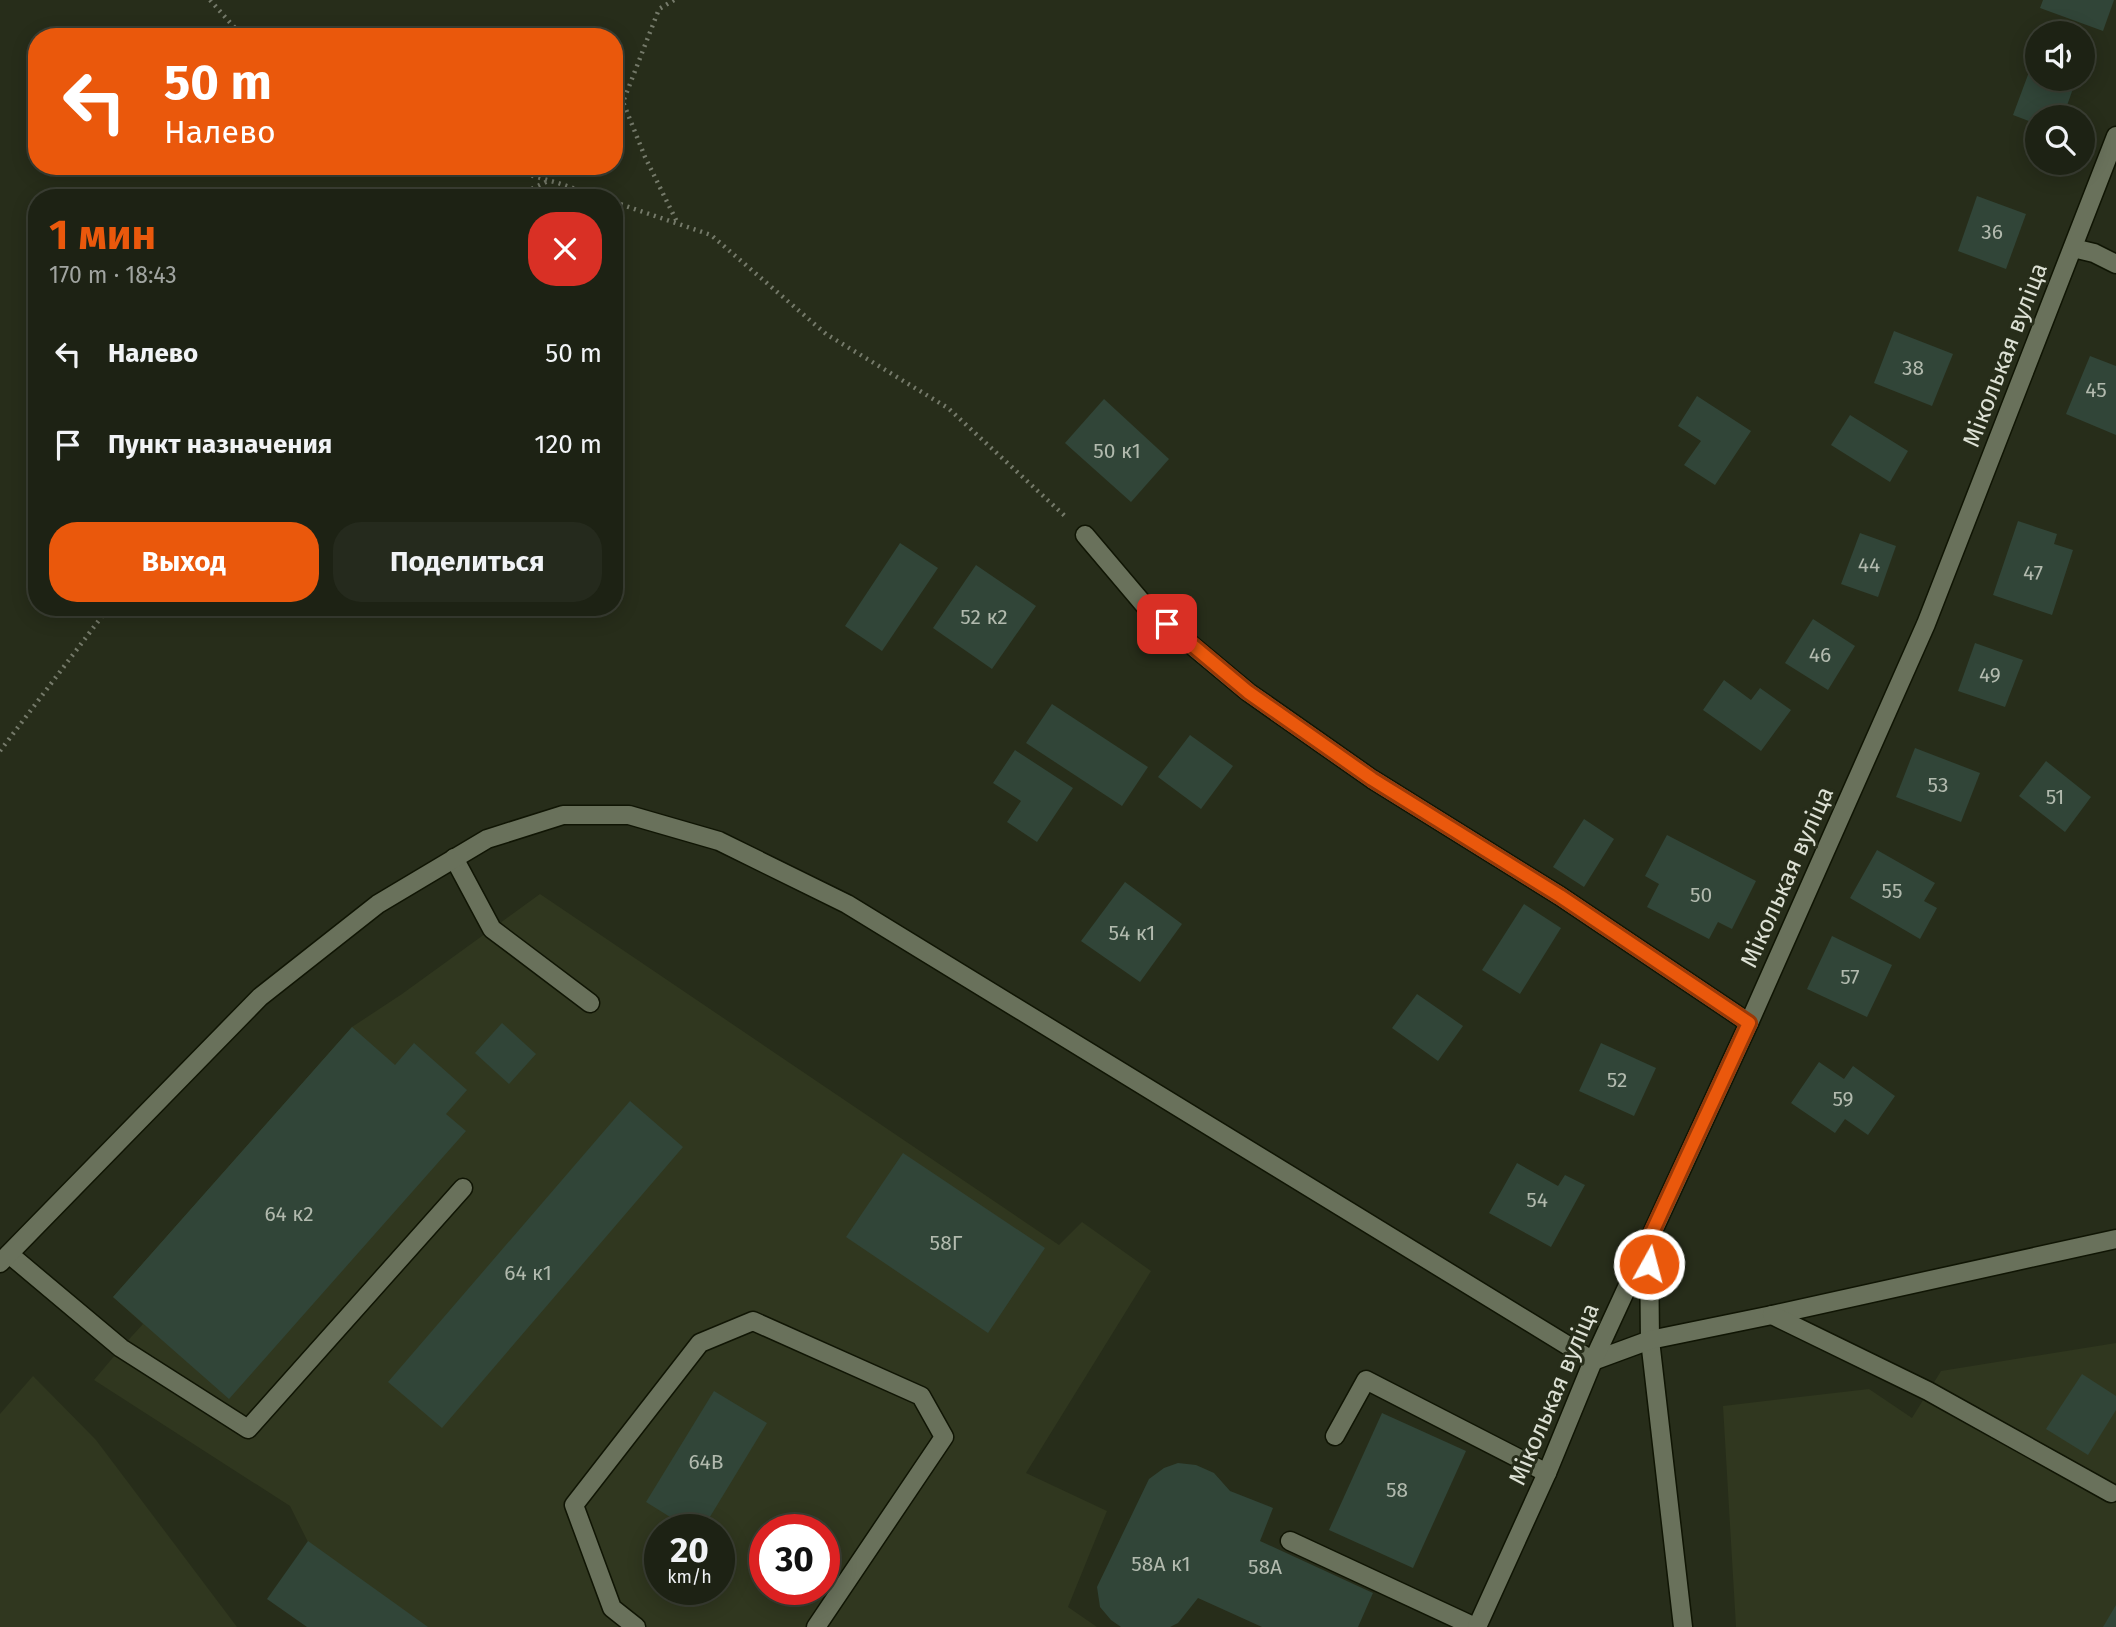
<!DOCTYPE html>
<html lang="ru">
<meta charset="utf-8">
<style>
:root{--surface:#1d2214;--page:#252a1d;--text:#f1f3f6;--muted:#a0a4a0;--line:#3b3f34;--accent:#ea580c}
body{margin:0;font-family:"Fira Sans",sans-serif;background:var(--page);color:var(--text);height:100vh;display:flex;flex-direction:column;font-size:26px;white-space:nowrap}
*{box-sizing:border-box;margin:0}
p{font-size:23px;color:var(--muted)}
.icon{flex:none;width:38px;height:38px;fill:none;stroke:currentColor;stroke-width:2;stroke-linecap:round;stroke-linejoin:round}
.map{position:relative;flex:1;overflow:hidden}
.drawer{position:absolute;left:28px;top:189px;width:595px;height:427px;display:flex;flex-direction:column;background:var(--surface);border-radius:28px;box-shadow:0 4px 18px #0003,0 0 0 2px var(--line)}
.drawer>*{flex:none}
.hud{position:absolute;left:28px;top:28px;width:595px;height:147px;border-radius:28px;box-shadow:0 4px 18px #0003,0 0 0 2px var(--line);background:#ea580c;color:#fff;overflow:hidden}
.controls{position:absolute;left:2025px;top:21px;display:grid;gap:14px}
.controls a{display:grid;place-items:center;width:70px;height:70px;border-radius:50%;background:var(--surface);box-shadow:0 4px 18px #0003,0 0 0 2px var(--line);font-size:35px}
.speed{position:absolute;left:644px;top:1514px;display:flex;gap:14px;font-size:35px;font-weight:700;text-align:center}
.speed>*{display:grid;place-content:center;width:91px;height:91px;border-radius:50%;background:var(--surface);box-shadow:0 4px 18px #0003,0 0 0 2px var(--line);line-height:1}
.speed small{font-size:18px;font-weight:400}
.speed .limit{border:10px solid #d22;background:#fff;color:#111}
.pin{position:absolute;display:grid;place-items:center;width:60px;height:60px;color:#fff;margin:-30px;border-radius:14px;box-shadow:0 4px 10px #0006}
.me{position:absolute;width:77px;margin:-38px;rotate:7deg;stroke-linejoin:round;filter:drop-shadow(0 0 5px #0008)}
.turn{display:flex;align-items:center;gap:24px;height:147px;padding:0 21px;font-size:32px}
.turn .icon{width:91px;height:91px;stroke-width:2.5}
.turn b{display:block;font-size:49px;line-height:60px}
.round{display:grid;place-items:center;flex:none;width:74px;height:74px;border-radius:28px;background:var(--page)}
.overview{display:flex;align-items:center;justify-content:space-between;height:119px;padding:0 21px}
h1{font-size:42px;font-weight:700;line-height:52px;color:var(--accent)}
.action{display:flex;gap:14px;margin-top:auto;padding:14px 21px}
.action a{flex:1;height:80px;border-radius:28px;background:var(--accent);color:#fff;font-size:28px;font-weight:700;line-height:80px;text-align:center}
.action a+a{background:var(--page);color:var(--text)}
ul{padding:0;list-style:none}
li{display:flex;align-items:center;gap:21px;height:91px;padding:0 21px}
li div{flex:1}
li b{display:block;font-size:26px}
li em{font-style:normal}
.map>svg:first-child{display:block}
.built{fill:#30371f;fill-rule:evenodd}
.building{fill:#314538}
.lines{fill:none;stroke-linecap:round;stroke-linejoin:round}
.minor-casing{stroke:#101504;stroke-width:21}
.path{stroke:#757a6a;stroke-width:4.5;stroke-dasharray:2 5;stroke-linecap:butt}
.minor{stroke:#69715b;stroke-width:18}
.route-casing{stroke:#983908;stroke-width:18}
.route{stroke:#ea580c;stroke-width:12}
.labels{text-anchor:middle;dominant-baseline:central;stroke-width:6;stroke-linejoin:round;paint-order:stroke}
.number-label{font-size:21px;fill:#b2baae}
.street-label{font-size:24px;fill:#dde1d5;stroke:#272d1a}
</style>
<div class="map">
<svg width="2116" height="1627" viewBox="0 0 2116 1627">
<rect width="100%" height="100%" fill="#272d1a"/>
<g class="built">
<path d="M 540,894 L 1059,1245 L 1082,1222 L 1151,1271 L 1026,1473 L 1107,1511 L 1068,1607 L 1097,1627 L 307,1627 L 308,1542 L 290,1506 L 94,1380 L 121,1348 L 143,1324 L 113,1297 L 352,1027 L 402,994 ZM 660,1530 L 719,1530 L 719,1589 L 660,1589 ZM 765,1530 L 824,1530 L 824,1589 L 765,1589 Z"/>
<polygon points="2116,1343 2116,1627 1736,1627 1723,1406 1869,1389 1912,1418 1941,1371"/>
<polygon points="33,1376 96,1440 237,1627 0,1627 0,1414"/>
</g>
<g class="building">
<polygon points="2043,0 2114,0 2103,31 2040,8"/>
<polygon points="2032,64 2037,66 2037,79 2076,80 2063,117 2037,117 2037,124 2013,115"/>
<polygon points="1977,196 2026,214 2006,269 1958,251"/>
<polygon points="1894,331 1953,354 1932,406 1874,383"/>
<polygon points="2090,356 2116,366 2116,435 2066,414"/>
<polygon points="1697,396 1751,431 1715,485 1684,465 1701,441 1678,426"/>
<polygon points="1104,399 1169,459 1131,502 1065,443"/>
<polygon points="1850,415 1908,451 1890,482 1831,445"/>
<polygon points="2018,521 2057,534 2054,544 2073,550 2052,615 1993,595"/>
<polygon points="1860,533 1896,546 1878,597 1841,584"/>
<polygon points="900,543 938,568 882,651 845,626"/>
<polygon points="976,565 1036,606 992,669 933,628"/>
<polygon points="1813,619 1855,646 1828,690 1785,663"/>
<polygon points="1975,643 2023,660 2005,707 1958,691"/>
<polygon points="1724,680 1751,700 1760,688 1791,710 1761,751 1703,710"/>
<polygon points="1052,704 1148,767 1122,806 1026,743"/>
<polygon points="1190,735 1233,766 1201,809 1158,777"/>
<polygon points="1915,748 1980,773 1961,822 1896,797"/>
<polygon points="1015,750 1073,788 1037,842 1007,822 1021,801 993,783"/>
<polygon points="2046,761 2091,797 2065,832 2019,796"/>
<polygon points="1584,819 1614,839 1584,887 1553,867"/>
<polygon points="1667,835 1756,881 1732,929 1718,922 1709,939 1647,907 1659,884 1645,876"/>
<polygon points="1877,850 1935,883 1924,901 1937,908 1920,939 1850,898"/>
<polygon points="1125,882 1182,924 1140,982 1081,941"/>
<polygon points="1524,904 1561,928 1520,994 1482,970"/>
<polygon points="1832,936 1892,965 1867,1017 1807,989"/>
<polygon points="1417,994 1463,1026 1438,1061 1392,1028"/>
<polygon points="502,1023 536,1054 509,1084 475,1053"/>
<polygon points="352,1027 395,1065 414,1043 467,1090 446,1114 466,1131 229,1399 113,1297"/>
<polygon points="1601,1043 1656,1068 1634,1116 1579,1091"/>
<polygon points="1819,1062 1844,1079 1853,1066 1895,1096 1868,1135 1845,1119 1835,1133 1791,1103"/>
<polygon points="630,1101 683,1147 442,1428 388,1382"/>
<polygon points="903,1153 1045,1248 988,1333 846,1237"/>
<polygon points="1517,1163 1558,1186 1565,1175 1585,1185 1551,1247 1489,1213"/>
<polygon points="2082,1374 2116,1396 2116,1410 2088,1455 2046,1429"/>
<polygon points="714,1391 767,1423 702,1530 691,1530 646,1502"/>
<polygon points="1382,1413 1466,1451 1413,1568 1329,1530"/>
<polygon points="1178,1463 1196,1465 1214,1473 1230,1491 1273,1508 1260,1541 1373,1593 1358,1627 1262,1627 1198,1598 1178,1623 1170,1627 1121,1627 1111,1620 1100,1607 1097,1587 1149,1479 1164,1468"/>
<polygon points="308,1541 428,1627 307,1627 267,1599"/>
<polygon points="2116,1605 2116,1627 2103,1627"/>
</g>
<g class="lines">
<defs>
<g id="minor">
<polyline points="2073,248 2094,253 2116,264"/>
<polyline points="1085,535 1146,607 1248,692 1372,779 1560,896 1749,1023"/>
<polyline points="454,858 492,929 590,1003"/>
<polyline points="1649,1244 1650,1340 1683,1627"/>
<polyline points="9,1254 121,1348 248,1429 463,1188"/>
<polyline points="0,1263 260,997 378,904 487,839 563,815 629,815 719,841 847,904 1593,1361 1650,1340 1772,1315 2116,1239"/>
<polyline points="1772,1315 1928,1391 2111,1493"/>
<polyline points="1335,1436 1366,1380 1547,1473"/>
<polyline points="1290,1541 1475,1627"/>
<polyline points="636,1627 612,1608 574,1505 700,1343 753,1321 921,1396 944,1437 816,1627"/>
<polyline points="1477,1627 1547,1473 1593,1361 1749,1023 1926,624 2116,136"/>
</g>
</defs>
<use href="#minor" class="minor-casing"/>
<g class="path">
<polyline points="210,0 243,37"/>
<polyline points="674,0 659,9 623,102 645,157 678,224"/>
<polyline points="498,166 558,183 602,198"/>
<polyline points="513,198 548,181"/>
<polyline points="614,202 711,235 826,334 948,408 1066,517"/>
<polyline points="0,751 109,607"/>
</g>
<use href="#minor" class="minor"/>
</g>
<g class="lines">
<defs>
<polyline id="route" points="1167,624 1248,692 1372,779 1560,896 1749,1023 1649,1239 1649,1264"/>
</defs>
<use href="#route" class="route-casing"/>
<use href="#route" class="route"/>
</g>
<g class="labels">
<g class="number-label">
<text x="1992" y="232">36</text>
<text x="1913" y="368">38</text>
<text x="2096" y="390">45</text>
<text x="1117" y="451">50 к1</text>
<text x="1869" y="565">44</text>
<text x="2033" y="573">47</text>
<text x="984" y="617">52 к2</text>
<text x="1820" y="655">46</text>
<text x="1990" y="675">49</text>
<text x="1938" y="785">53</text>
<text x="2055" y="797">51</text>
<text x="1892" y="891">55</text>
<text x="1701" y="895">50</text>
<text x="1132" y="933">54 к1</text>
<text x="1850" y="977">57</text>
<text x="1617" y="1080">52</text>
<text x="1843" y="1099">59</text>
<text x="1537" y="1200">54</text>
<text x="289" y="1214">64 к2</text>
<text x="946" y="1243">58Г</text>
<text x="528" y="1273">64 к1</text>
<text x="706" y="1462">64В</text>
<text x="1397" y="1490">58</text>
<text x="1161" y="1564">58А к1</text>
<text x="1265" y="1567">58А</text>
</g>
<g class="street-label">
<text transform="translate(2005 355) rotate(-69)">Міколькая вуліца</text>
<text transform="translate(1787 877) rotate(-66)">Міколькая вуліца</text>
<text transform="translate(1554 1394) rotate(-67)">Міколькая вуліца</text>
</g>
</g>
</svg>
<div class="controls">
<a><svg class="icon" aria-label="sound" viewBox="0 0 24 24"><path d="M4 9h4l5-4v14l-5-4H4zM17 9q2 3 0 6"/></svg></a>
<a><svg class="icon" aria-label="search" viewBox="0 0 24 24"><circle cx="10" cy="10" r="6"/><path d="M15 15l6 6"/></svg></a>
</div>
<div class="speed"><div>20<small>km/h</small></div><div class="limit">30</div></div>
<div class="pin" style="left:1167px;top:624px;background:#d93025"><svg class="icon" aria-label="arrive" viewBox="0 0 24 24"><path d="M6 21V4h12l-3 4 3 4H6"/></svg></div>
<svg class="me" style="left:1649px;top:1264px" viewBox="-20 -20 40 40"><circle r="17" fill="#ea580c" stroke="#fff" stroke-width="3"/><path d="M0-11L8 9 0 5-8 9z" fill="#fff"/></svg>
<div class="hud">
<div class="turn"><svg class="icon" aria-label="left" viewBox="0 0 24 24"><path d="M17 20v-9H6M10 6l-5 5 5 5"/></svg><div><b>50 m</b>Налево</div></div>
</div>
<section class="drawer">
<div class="overview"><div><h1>1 мин</h1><p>170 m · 18:43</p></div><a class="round" style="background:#d93025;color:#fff"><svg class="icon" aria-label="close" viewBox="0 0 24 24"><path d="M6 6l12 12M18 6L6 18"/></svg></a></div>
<ul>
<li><svg class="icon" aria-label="left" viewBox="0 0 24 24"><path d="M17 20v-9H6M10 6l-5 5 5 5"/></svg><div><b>Налево</b></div><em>50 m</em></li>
<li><svg class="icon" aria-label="arrive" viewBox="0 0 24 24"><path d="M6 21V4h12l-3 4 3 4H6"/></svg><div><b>Пункт назначения</b></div><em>120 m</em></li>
</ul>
<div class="action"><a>Выход</a><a>Поделиться</a></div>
</section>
</div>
